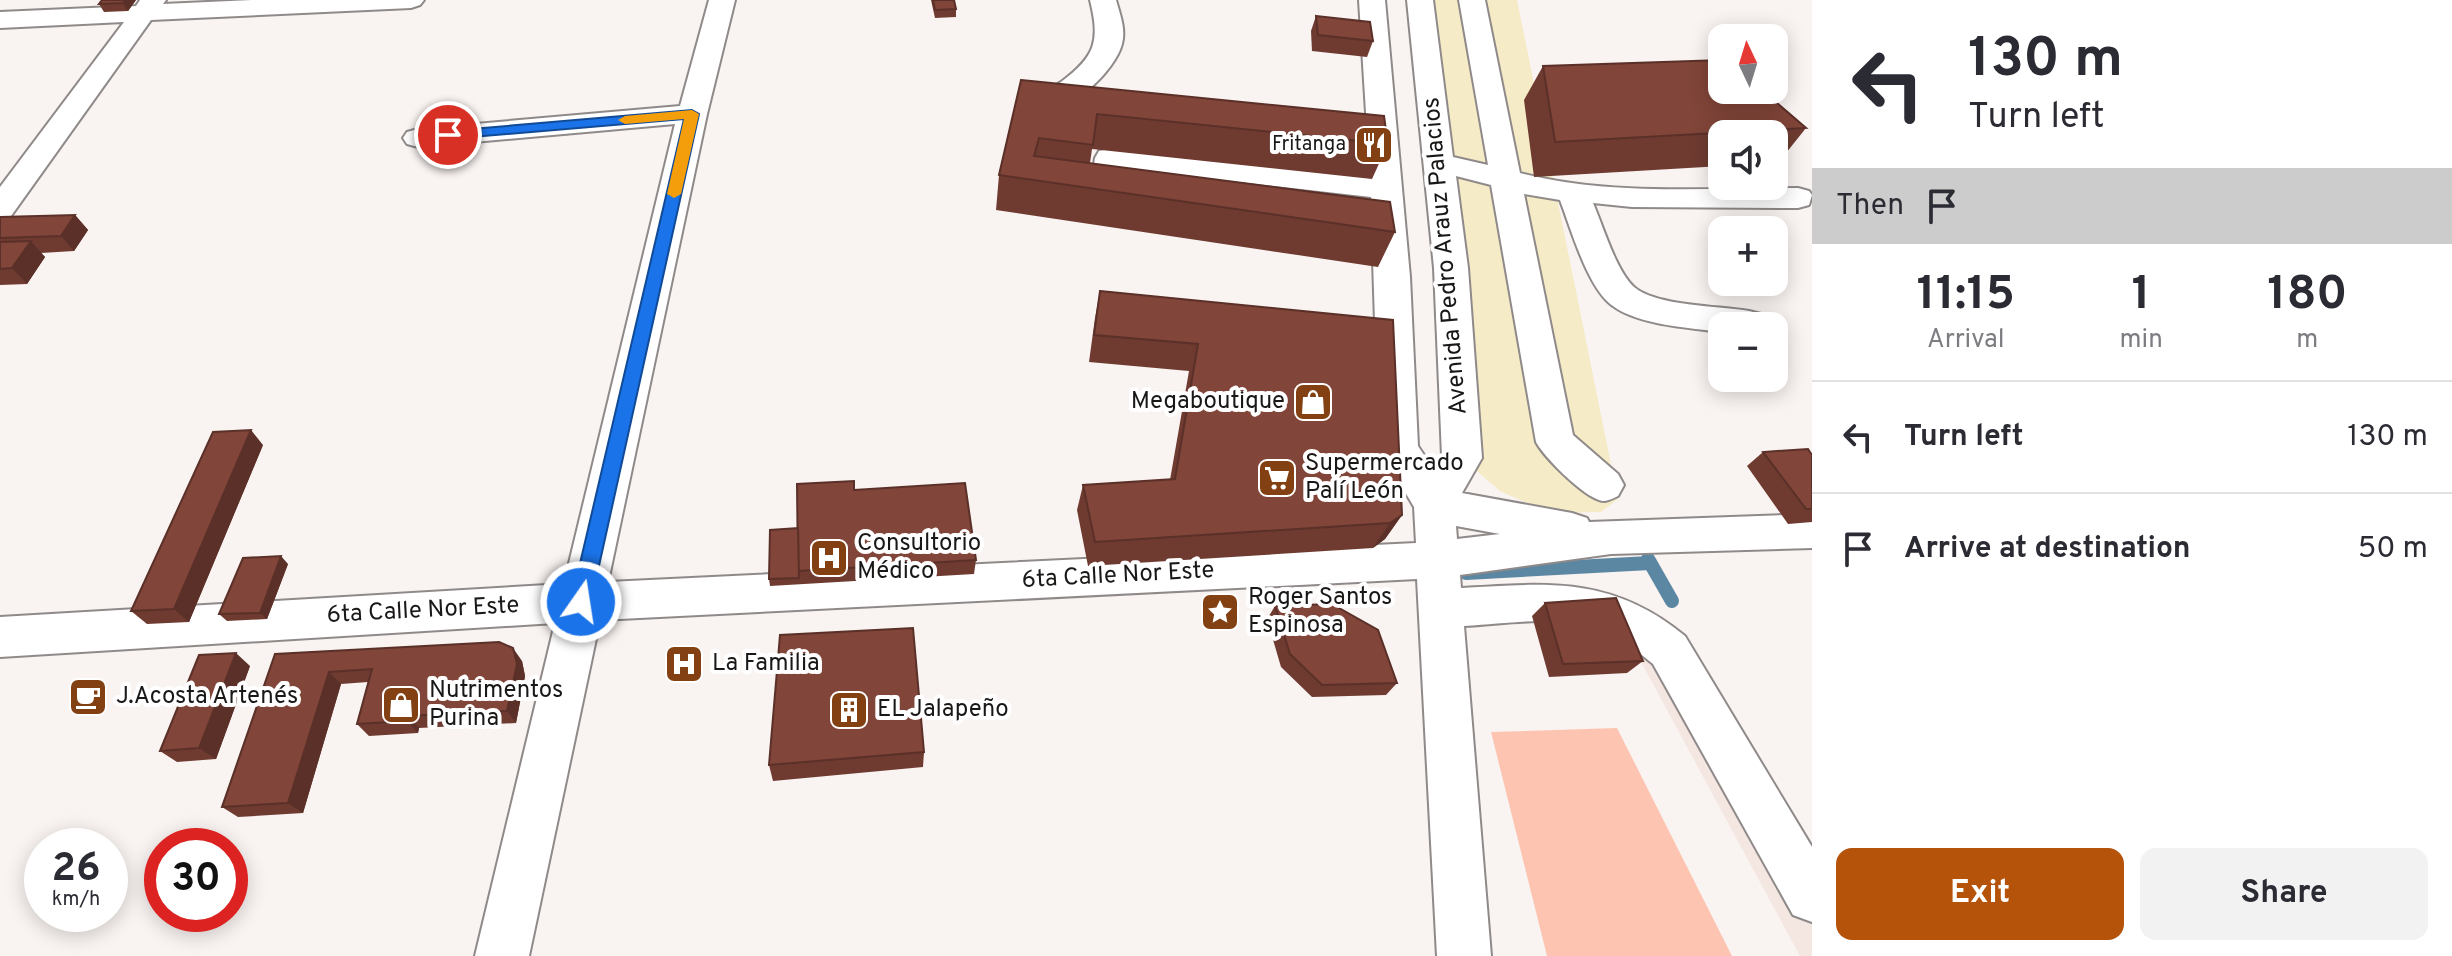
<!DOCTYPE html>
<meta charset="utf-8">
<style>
:root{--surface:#fff;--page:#f2f2f3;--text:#2b2b33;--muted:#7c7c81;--line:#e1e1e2;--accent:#b45309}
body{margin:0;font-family:Overpass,sans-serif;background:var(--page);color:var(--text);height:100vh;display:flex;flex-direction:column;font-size:30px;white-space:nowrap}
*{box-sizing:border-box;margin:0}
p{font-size:26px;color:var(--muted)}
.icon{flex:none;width:44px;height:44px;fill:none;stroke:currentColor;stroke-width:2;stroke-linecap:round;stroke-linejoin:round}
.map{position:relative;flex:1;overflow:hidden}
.side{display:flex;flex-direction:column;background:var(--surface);width:640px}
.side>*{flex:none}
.guide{background:#fff;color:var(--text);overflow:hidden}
.needle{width:52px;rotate:356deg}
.fabs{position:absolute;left:1708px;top:24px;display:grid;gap:16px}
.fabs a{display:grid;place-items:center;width:80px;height:80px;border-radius:16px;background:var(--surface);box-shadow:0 4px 20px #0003;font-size:40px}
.speed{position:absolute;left:24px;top:828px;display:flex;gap:16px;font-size:40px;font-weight:700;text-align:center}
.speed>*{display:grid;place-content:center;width:104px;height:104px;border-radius:50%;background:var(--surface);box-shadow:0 4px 20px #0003;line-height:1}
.speed small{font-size:20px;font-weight:400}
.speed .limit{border:12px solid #d22;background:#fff;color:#111}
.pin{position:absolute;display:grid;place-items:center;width:68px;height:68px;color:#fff;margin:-34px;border:4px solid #fff;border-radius:50%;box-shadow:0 2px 8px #0007}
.me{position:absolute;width:88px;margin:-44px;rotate:13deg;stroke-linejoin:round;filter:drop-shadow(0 0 6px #0008)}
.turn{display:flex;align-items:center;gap:28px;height:168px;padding:0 24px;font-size:36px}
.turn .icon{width:104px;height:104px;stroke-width:2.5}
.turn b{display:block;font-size:56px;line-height:68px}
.then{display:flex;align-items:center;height:76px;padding:0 24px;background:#0003;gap:16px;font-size:30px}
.eta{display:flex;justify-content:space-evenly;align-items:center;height:136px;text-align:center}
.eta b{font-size:48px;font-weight:700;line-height:56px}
.cta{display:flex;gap:16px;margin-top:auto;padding:16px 24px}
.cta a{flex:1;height:92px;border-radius:16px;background:var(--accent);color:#fff;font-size:32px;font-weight:700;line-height:92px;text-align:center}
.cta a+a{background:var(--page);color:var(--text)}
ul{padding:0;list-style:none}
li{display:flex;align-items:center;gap:24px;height:112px;padding:0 24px;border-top:2px solid var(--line)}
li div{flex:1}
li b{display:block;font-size:30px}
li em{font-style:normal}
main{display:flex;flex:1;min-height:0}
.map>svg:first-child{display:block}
.built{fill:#f4e6e1}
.green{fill:#fdc5b1}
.sand{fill:#f5ebc6}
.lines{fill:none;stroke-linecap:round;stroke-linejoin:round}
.stream{stroke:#5c87a2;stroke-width:14}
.minor-casing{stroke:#8f8a89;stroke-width:4}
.minor{fill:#fff;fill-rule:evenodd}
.wall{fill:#6f3b31}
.shaded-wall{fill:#5a3028}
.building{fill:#814539;stroke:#5a3028;stroke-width:2}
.route{fill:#1a73e8;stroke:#114b97;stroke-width:2}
.slow{fill:#f59e0b}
.labels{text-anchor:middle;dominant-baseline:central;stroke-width:8;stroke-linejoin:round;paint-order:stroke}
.far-poi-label{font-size:20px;fill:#1a1817;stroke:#fff;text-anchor:end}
.street-label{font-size:24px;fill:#1a1817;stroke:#fff}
.poi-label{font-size:24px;fill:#1a1817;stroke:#fff;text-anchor:start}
</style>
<main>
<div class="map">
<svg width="1812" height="956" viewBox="0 0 1812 956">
<rect width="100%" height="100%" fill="#f9f3f1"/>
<polygon class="built" points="1633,647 1675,647 1812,882 1812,956 1800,956"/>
<polygon class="green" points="1617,728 1732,956 1547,956 1491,732"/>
<polygon class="sand" points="1415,0 1517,0 1618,499 1601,512 1550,513 1500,491 1462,458"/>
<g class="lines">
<g class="stream">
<polyline points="1648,559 1672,601"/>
<polyline points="1466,573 1650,563"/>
</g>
<defs>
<g id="minor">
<polygon points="140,0 166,0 163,4 252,0 424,0 420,5 411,8 151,20 11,216 0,219 0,187 124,22 0,28 0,12 136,6"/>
<path d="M 709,0 L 735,0 L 707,114 L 608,582 L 1416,543 L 1414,507 L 1379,448 L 1371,197 L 1124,169 L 1122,190 L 1117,197 L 1106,200 L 1095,197 L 1090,190 L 1095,158 L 1099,151 L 1110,149 L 1370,177 L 1359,0 L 1385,0 L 1410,277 L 1418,446 L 1434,470 L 1442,456 L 1434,268 L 1407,0 L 1433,0 L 1453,157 L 1488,165 L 1459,0 L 1485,0 L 1520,173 C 1609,196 1707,188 1798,188 L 1809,191 L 1812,195 L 1809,205 L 1798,208 L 1632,207 L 1593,203 C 1603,226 1616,271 1634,287 C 1655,306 1720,306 1749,311 L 1761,314 L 1767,323 L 1765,326 L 1722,326 L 1722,332 C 1691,328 1638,325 1613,306 C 1588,289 1571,229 1560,200 L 1524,194 L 1573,435 L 1618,474 L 1624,485 L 1618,496 C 1614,498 1610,500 1605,501 C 1588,502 1544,457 1536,442 L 1491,185 L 1456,176 L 1468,268 L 1482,458 L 1462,493 L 1572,513 L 1587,518 L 1589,522 L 1812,514 L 1812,548 L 1611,554 L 1460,575 L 1461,588 C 1549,583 1612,576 1685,636 L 1812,847 L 1812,922 L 1793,915 L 1653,664 C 1587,608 1545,621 1464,626 L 1491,956 L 1437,956 L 1417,579 L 600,620 L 529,956 L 475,956 L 555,623 L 0,657 L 0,617 L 564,584 L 675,124 L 418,147 L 407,144 L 403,138 L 407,132 L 418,129 L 680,106 ZM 1456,526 L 1500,534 L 1457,539 Z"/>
<path d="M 1090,0 L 1116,0 C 1120,15 1126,29 1122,44 C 1115,71 1069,115 1041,108 L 1037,102 C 1043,93 1052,88 1061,82 C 1096,56 1100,41 1090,0 Z"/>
</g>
</defs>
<use href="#minor" class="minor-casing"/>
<use href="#minor" class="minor"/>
</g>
<g class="wall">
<polygon points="102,0 136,0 128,11 104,12 99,4"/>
<polygon points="931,0 954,0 956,9 956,17 935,18"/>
<polygon points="1316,16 1373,41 1367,57 1312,51 1311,31"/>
<polygon points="1543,66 1806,128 1778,163 1774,163 1774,134 1722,134 1722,166 1534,177 1524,100"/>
<polygon points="1021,80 1388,144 1372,179 1092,149 1090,163 1395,232 1378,267 996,210 999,175"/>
<polygon points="75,215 88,230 74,251 41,253 45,257 27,284 0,285 0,217"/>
<polygon points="1100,291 1393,320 1402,515 1385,539 1373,548 1088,566 1077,510 1083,485 1170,480 1189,371 1089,362 1095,318"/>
<polygon points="263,445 189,622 147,624 131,611"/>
<polygon points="1763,452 1812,455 1812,522 1788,524 1747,466"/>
<polygon points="854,481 855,490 976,560 974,574 770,586 769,579 798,528"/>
<polygon points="288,564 267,619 227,621 219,614"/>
<polygon points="1545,603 1643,661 1627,673 1549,677 1532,616"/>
<polygon points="1275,606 1397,683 1386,695 1312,697 1281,667 1267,619"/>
<polygon points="275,654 522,661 525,676 516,723 419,728 418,733 369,736 357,724 368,682 341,684 303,813 238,817 222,807"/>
<polygon points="250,666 216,759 177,762 160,751"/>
<polygon points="924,752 923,767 773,781 769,765"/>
</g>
<g class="shaded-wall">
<polygon points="125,0 136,0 128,11 123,3"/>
<polygon points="75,215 88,230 74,251 61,236"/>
<polygon points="31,241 45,257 27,284 12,268"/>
<polygon points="251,430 263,445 189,622 174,609"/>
<polygon points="1402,515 1385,539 1373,548 1390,523"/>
<polygon points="281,556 288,564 267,619 260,613"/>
<polygon points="513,648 522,661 525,676 516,723 507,711"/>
<polygon points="236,653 250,666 216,759 199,748"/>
<polygon points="329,672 341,684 303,813 288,803"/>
<polygon points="408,716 419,728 418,733 407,721"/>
</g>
<g class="building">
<polygon points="102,0 125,0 123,3 99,4"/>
<polygon points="933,0 954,0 956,9 935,10"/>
<polygon points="1316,16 1370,22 1373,41 1318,35"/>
<polygon points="1722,60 1722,90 1762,90 1806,128 1555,142 1543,66"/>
<polygon points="1021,80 1384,116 1388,144 1097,114 1093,145 1039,138 1034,156 1390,202 1395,232 999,175"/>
<polygon points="75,215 61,236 0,238 0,217"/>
<polygon points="31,241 12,268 0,269 0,242"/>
<polygon points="1100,291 1393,320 1402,515 1390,523 1095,542 1083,485 1175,479 1198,344 1094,335"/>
<polygon points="251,430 174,609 131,611 213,432"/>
<polygon points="1808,449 1812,455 1812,509 1806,509 1763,452"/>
<polygon points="854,481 854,490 965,483 976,560 798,571 797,484"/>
<polygon points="798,528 799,578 769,579 770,530"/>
<polygon points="281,556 260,613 219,614 243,558"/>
<polygon points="1616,598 1643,661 1563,664 1545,603"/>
<polygon points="1332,604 1378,630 1397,683 1322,685 1290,654 1275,606"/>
<polygon points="913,628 924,752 769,765 780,635"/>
<polygon points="499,642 513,648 517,664 507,711 408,716 407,721 357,724 372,669 329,672 288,803 222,807 275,654"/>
<polygon points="236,653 199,748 160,751 199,655"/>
</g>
<polygon class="route" points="692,110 699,114 591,602 588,608 581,610 574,608 571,602 684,119 448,139 441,135 448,131"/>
<polygon class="slow" points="692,110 699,114 681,194 674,198 667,194 684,119 625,124 618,120 625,116"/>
<defs>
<symbol id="restaurant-square" viewBox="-11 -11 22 22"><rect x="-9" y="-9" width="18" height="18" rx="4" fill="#834013" stroke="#fff"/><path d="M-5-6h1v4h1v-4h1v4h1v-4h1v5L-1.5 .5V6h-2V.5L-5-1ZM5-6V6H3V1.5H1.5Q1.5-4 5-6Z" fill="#fff"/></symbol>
<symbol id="shop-square" viewBox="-11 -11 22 22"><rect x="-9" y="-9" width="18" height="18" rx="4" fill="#834013" stroke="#fff"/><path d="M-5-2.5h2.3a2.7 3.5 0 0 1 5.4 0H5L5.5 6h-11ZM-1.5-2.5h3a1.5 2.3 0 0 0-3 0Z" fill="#fff"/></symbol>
<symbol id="supermarket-square" viewBox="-11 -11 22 22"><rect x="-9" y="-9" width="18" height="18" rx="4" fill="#834013" stroke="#fff"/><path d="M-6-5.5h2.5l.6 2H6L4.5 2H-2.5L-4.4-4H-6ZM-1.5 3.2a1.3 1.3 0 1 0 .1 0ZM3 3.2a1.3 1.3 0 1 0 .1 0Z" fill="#fff"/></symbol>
<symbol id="hospital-square" viewBox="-11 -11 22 22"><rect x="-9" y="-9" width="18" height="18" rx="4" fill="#834013" stroke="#fff"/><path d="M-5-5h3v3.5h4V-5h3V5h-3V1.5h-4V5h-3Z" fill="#fff"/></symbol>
<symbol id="sight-square" viewBox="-11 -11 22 22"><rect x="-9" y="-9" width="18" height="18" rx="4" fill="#834013" stroke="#fff"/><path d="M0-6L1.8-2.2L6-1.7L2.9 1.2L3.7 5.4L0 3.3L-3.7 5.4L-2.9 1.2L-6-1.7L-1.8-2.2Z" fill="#fff"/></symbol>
<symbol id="cafe-square" viewBox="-11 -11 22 22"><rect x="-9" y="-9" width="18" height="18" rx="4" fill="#834013" stroke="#fff"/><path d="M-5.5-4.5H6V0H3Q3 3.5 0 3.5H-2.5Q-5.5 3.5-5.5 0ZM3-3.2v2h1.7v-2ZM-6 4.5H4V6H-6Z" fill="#fff"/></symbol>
<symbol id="building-square" viewBox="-11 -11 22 22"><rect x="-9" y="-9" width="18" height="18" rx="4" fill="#834013" stroke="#fff"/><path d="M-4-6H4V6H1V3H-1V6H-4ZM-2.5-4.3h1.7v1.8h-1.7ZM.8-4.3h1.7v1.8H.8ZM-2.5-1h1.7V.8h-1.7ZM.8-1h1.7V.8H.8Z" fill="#fff"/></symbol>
</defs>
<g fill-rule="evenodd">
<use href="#restaurant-square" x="1352" y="123" width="44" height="44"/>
<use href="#shop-square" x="1291" y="380" width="44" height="44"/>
<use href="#supermarket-square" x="1255" y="456" width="44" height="44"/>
<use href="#hospital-square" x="807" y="536" width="44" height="44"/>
<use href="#sight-square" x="1198" y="590" width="44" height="44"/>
<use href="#hospital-square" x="662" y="642" width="44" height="44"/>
<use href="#cafe-square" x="66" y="675" width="44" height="44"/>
<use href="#shop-square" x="379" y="683" width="44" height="44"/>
<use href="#building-square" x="827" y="688" width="44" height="44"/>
</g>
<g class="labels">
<g class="far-poi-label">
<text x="1346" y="145">Fritanga</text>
</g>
<g class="street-label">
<text transform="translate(1446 256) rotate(-95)">Avenida Pedro Arauz Palacios</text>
<text transform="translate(1118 576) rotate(-3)">6ta Calle Nor Este</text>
<text transform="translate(423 611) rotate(-3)">6ta Calle Nor Este</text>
</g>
<g class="poi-label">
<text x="1285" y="402" text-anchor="end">Megaboutique</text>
<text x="1305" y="464">Supermercado<tspan x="1305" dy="28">Palí León</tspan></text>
<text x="857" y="544">Consultorio<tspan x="857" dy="28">Médico</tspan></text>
<text x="1248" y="598">Roger Santos<tspan x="1248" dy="28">Espinosa</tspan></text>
<text x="712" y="664">La Familia</text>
<text x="429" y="691">Nutrimentos<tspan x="429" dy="28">Purina</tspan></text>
<text x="116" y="697">J.Acosta Artenés</text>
<text x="877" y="710">EL Jalapeño</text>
</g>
</g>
</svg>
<div class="fabs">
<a><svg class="needle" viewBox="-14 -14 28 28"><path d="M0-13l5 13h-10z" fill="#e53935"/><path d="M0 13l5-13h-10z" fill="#7c7c81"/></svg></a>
<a><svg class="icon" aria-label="sound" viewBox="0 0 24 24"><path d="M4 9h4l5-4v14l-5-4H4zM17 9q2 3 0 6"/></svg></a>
<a>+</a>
<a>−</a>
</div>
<div class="speed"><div>26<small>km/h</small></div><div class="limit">30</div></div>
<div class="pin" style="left:448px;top:135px;background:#d93025"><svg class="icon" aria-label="arrive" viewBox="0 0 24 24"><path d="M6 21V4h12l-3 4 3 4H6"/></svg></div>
<svg class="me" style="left:581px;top:602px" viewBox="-20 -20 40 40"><circle r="17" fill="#1a73e8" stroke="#fff" stroke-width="3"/><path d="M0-11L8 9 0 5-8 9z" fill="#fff"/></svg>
</div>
<section class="side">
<div class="guide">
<div class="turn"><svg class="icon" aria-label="left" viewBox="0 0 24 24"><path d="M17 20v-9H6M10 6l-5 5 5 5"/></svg><div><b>130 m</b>Turn left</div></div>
<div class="then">Then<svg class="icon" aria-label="arrive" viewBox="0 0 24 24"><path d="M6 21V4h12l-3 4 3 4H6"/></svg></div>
</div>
<div class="eta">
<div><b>11:15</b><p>Arrival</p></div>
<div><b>1</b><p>min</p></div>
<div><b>180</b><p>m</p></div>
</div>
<ul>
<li><svg class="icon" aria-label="left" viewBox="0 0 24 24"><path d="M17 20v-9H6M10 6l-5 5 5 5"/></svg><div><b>Turn left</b></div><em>130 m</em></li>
<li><svg class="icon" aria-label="arrive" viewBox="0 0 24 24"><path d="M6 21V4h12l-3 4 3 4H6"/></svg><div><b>Arrive at destination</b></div><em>50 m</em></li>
</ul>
<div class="cta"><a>Exit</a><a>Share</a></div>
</section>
</main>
